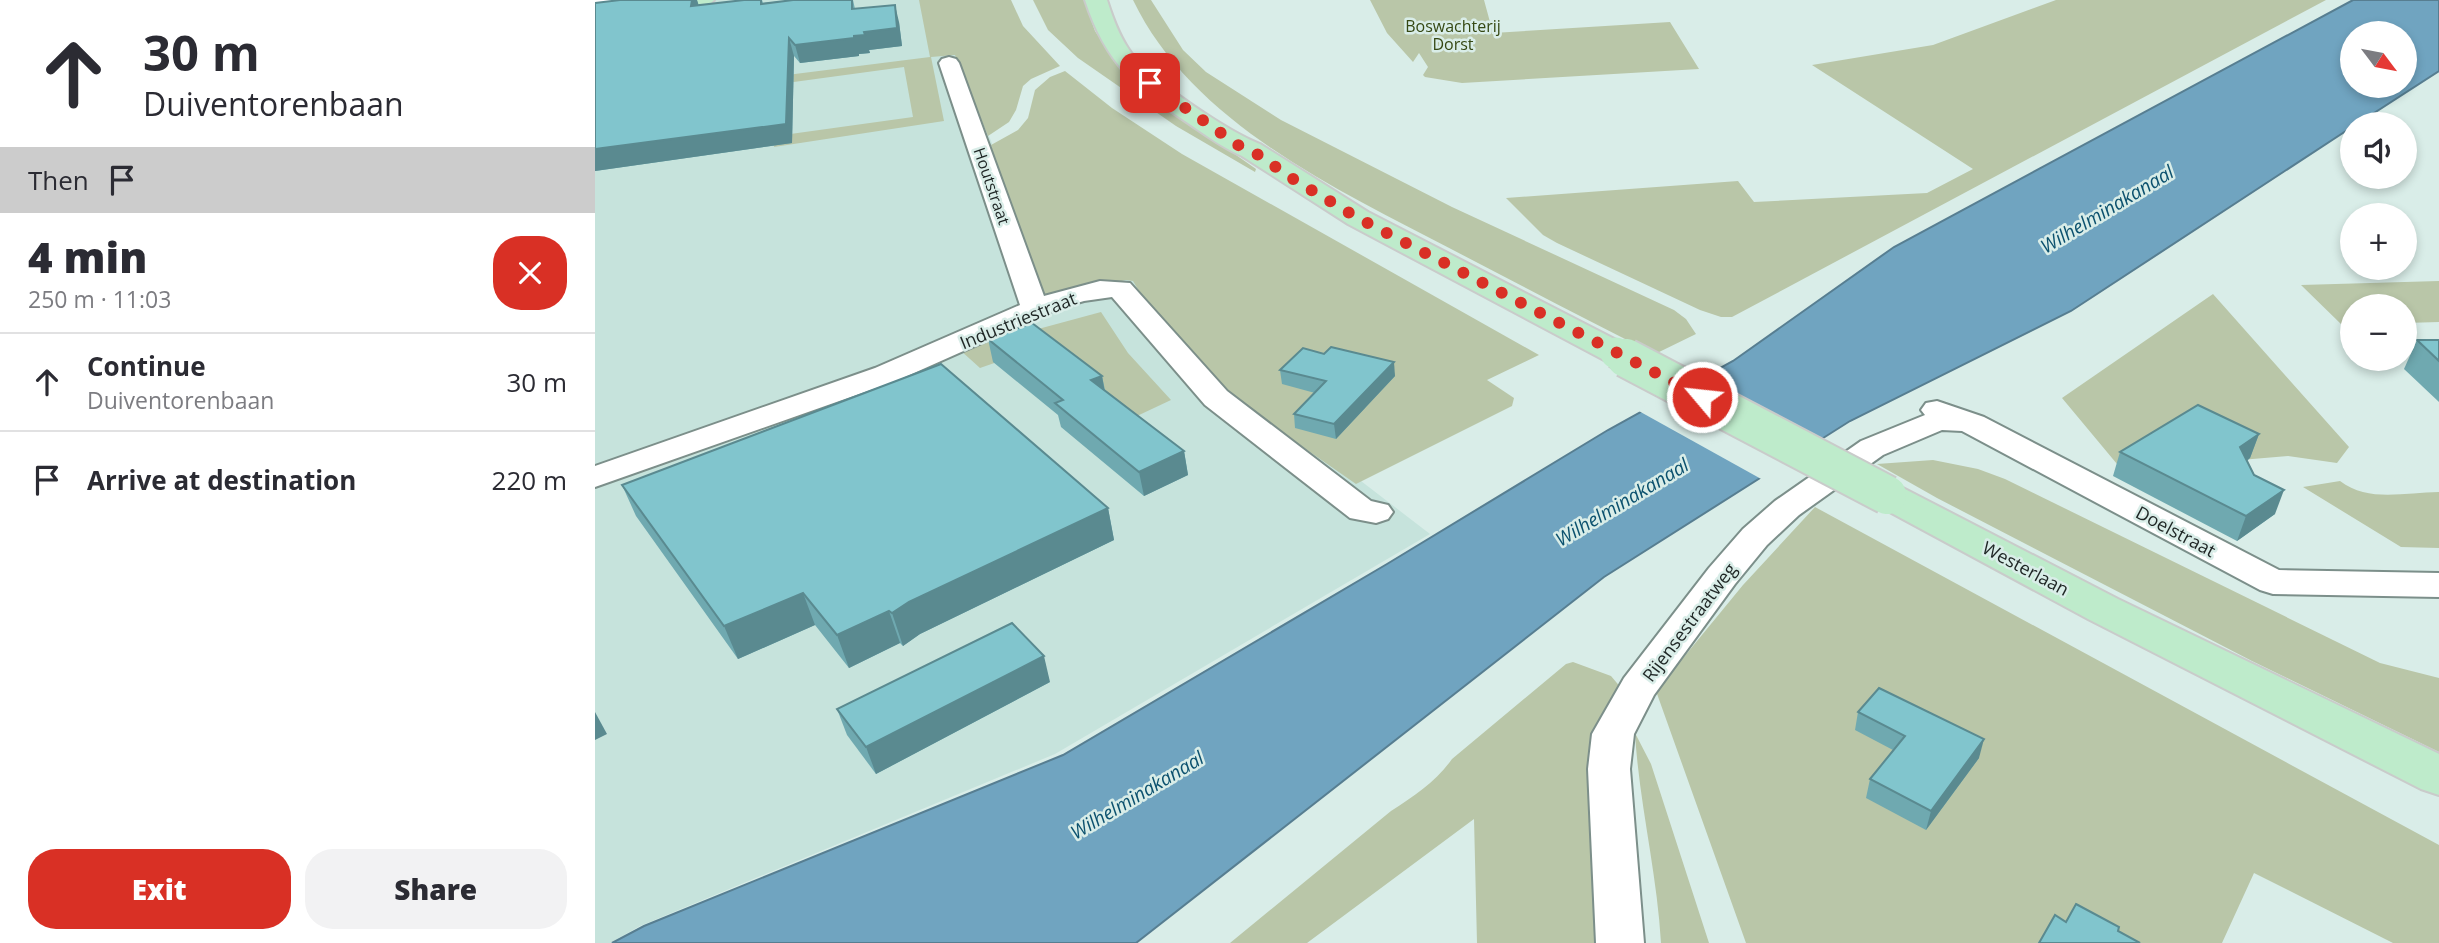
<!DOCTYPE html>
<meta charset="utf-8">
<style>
:root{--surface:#fff;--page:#f2f2f3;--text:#2b2b33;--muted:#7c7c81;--line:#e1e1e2;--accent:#d93025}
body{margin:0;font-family:"Open Sans",sans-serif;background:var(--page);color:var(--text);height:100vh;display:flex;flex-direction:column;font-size:26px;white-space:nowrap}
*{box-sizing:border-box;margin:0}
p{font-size:23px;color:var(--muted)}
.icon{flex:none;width:38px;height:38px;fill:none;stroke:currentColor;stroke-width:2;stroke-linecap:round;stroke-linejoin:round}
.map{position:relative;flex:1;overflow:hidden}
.drawer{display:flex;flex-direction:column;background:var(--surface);width:595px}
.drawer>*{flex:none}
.guide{background:#fff;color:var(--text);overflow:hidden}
.needle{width:46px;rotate:122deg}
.fabs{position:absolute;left:1745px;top:21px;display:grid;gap:14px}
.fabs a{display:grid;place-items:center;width:77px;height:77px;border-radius:50%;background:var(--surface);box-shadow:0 4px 10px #0003;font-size:35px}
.pin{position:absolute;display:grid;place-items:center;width:60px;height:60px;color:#fff;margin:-30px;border-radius:14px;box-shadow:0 4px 10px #0006}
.me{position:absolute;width:77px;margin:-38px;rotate:298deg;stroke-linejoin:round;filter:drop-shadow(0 0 5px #0008)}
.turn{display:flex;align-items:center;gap:24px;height:147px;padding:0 28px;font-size:32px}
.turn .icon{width:91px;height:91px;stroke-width:2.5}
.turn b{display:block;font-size:49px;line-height:60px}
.then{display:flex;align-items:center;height:66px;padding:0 28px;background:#0003;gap:14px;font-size:26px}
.round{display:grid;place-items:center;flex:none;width:74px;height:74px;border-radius:28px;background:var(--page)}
.headline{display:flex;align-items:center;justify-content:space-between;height:119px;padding:0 28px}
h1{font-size:42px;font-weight:800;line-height:52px}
.button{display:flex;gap:14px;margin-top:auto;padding:14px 28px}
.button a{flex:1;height:80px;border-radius:28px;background:var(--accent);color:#fff;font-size:28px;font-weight:800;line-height:80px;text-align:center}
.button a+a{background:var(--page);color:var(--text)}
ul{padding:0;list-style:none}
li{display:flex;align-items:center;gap:21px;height:98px;padding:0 28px;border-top:2px solid var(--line)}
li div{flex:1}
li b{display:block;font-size:26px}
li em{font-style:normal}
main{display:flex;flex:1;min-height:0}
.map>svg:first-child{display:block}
.built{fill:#c6e3dc}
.green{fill:#b9c6a8}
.water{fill:#70a4c0;stroke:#577e91;stroke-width:2;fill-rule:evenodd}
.pier{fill:#d9ede8}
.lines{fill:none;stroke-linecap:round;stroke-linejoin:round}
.street-casing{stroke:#7c8f8a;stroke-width:4}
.primary-casing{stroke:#c9cbca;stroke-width:4}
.street{fill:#fff;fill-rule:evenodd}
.primary{fill:#beebcb;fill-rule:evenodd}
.primary-bridge-far1-casing{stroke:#c9cbca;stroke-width:33;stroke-linecap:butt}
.primary-bridge-casing{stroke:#c9cbca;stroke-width:42;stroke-linecap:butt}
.primary-bridge-far1{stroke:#beebcb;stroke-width:31}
.primary-bridge{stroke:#beebcb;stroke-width:38}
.wall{fill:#6fa9b0}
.shaded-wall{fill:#5a8a90}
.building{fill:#81c5cd;stroke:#5a8a90;stroke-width:2}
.route{stroke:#d93025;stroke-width:12;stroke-dasharray:0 21.6}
.labels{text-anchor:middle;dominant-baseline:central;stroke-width:5;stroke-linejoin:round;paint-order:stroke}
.far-park-label{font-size:16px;fill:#354813;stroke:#d9ede8}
.far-street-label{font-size:16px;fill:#1e2524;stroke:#d9ede8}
.street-label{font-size:18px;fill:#1e2524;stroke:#d9ede8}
.water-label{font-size:19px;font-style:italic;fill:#0b516e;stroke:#d9ede8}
</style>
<main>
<section class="drawer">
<div class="guide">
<div class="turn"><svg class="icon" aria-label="ahead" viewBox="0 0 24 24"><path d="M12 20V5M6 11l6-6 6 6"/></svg><div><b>30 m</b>Duiventorenbaan</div></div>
<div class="then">Then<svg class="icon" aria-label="arrive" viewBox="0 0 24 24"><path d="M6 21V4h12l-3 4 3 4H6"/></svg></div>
</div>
<div class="headline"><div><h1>4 min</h1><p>250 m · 11:03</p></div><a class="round" style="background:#d93025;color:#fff"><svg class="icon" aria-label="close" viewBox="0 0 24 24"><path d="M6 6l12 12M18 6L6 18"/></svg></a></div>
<ul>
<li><svg class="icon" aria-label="ahead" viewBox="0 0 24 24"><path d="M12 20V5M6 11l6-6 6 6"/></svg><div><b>Continue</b><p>Duiventorenbaan</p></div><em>30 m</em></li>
<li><svg class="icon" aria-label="arrive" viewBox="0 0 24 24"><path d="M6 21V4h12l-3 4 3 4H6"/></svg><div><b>Arrive at destination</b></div><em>220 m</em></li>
</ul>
<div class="button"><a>Exit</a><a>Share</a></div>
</section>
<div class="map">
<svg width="1844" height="943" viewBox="0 0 1844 943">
<rect width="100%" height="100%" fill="#d9ede8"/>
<polygon class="built" points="0,0 340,0 456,292 551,269 723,448 835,534 460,754 45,926 15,943 0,943"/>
<g class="green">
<polygon points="324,0 416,0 428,26 465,66 436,79 428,86 421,110 414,122 393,136 360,55 336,57 349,121 179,147 181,136 318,117 309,67 184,84 184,76 335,57"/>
<polygon points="438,0 489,0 500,31 513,51 614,136 661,169 660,172 581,126 483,58 453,30"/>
<path d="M 538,0 L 556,0 L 588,50 L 611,72 L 686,120 L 857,207 L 1079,310 L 1091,319 L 1101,334 L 1060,354 C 992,320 925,285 858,250 C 743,190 597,123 538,0 Z"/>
<polygon points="775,0 889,0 898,33 1075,22 1104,69 867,83 830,77 828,75 833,67 824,53 818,62 792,33"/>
<polygon points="1461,0 1731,0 1137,317 1126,317 1105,310 962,243 948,235 911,198 1143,181 1159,202 1332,193 1378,169 1217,65 1338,45"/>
<polygon points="470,71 517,108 587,154 944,355 892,380 919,398 917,406 761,484 646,404 610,373 551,303 538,281 531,280 448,300 405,179 396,145 423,130 433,118 440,90 455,77"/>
<polygon points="1844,281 1844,322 1810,323 1810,306 1757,306 1757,324 1747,325 1706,285"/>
<polygon points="1618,294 1754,447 1742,463 1693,456 1527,470 1467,398"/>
<polygon points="506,312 533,353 576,400 542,416 442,348 385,368 365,350"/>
<polygon points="1338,460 1383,469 1410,479 1785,663 1844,678 1844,752 1657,661 1342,498 1282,464"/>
<path d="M 1745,481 C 1774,503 1810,492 1844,492 L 1844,548 L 1806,547 L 1708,487 Z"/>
<polygon points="1220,507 1844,845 1844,943 1798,943 1659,873 1627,943 1151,943 1061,691 1148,585"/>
<path d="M 978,662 L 1016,676 L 1027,689 L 1008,943 L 882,943 L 879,819 L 712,943 L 635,943 L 796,811 C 819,796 841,782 857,759 L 971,664 Z"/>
<path d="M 1040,733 L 1056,764 L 1114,943 L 1066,943 C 1062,872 1044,803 1040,733 Z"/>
</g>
<path class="water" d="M 1758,0 L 1844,0 L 1844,71 L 1762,124 L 1757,124 L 1757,127 L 1476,311 L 1255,421 L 1009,577 L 541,943 L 17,943 L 49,926 L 468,755 L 792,564 L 1013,430 L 1138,361 L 1299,247 ZM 1757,33 L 1810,33 L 1810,86 L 1757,86 Z"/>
<polygon class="pier" points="1105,376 1231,440 1168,480 1042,410"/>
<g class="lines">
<defs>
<g id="street">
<polygon points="0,0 32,0 29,4 0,8"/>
<polygon points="354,57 361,59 364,63 449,296 505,281 535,283 632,391 776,501 793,505 798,512 793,519 781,523 755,518 610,405 517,297 489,301 465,308 301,381 0,487 0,466 280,368 425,305 344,63 347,59"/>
<polygon points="1342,401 1389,417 1684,570 1844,573 1844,597 1678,594 1665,590 1367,431 1347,430 1288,455 1204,515 1172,545 1140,584 1059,695 1039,734 1035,769 1049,943 1001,943 993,769 997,734 1029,678 1114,568 1148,529 1180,501 1266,441 1330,415 1326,410 1331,403"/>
</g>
<g id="primary">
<polygon points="50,0 119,0 115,4 108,6 0,18 0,6"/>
<path d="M 490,0 L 512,0 C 518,19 525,38 537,54 C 557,81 634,132 665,144 L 773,212 L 1033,346 L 1038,353 L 1033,360 L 1021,363 L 1009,360 L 753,224 L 647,156 C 628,148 612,136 596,125 C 541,89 511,64 490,0 Z"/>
<polygon points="1292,483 1306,487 1523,599 1844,754 1844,795 1826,789 1493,619 1278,503 1272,495 1278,487"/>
</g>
</defs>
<use href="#street" class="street-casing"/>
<use href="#primary" class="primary-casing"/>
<use href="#street" class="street"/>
<use href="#primary" class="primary"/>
<defs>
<polyline id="primary-bridge-far1" points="1021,353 1034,360"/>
<polyline id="primary-bridge" points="1031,358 1292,495"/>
</defs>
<use href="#primary-bridge-far1" class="primary-bridge-far1-casing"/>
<use href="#primary-bridge" class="primary-bridge-casing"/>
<use href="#primary-bridge-far1" class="primary-bridge-far1"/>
<use href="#primary-bridge" class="primary-bridge"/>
</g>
<g class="wall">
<polygon points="25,0 102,0 103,5 149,0 167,0 168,3 198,0 258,0 260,9 304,22 307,46 274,50 275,53 264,54 264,56 205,63 199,56 197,143 0,171 0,3"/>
<polygon points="393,339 507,376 510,390 589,451 593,475 549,496 466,427 463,415 398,362"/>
<polygon points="1822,340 1844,340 1844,402 1809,369"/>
<polygon points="685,370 800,376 741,439 700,428 699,414 720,393 687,384"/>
<polygon points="1664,434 1655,458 1652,461 1680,514 1642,541 1518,476 1525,452"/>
<polygon points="27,485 513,508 519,540 325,634 308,646 305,643 254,668 220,625 143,659 41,516"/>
<polygon points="455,682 281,774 252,735 242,709"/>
<polygon points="1263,712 1384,758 1331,830 1271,798 1275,779 1298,750 1260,730"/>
</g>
<g class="shaded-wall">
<polygon points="97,0 102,0 105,9 96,6"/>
<polygon points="300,5 304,22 307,46 274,50 275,53 264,54 264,56 205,63 200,45 259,36 269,32"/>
<polygon points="194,38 199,56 197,143 0,171 0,149"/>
<polygon points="799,362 800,376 741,439 739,424"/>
<polygon points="507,376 511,399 496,380"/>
<polygon points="1664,434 1655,458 1636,471 1645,447"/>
<polygon points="589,451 593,475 549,496 544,472"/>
<polygon points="1689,490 1680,514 1642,541 1651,516"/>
<polygon points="513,508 519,540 325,634 308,646 297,613 314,602"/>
<polygon points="208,593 220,625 143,659 129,626"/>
<polygon points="294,611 305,643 254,668 242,635"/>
<polygon points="449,656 455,682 281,774 271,747"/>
<polygon points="0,712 12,734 0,740"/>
<polygon points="1389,739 1384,758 1331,830 1336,811"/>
</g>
<g class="building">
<polygon points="25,0 97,0 96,6 149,0 166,0 166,4 198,0 257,0 257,9 300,5 302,28 269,32 270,35 259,36 259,38 200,45 194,38 191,124 0,149 0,3"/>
<polygon points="437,323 507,376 496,380 589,451 544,472 460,403 468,400 393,339"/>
<polygon points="1822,340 1844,340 1844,361"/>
<polygon points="736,347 799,362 739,424 699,414 731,381 685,370 708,348 729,354"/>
<polygon points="346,364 513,508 314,602 297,613 294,611 242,635 208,593 129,626 27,485"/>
<polygon points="1603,405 1664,434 1645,447 1659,475 1689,490 1651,516 1525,452"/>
<polygon points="417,623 449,656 271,747 242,709"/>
<polygon points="1284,688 1389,739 1336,811 1275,779 1310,736 1263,712"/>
<polygon points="1481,904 1524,927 1523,931 1545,943 1444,943 1460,915 1471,922"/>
</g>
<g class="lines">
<polyline class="route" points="555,83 643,145 656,150 698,179 763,218 1107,397"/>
</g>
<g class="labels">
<g class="far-park-label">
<text x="858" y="26">Boswachterij<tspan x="858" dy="18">Dorst</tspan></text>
</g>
<g class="far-street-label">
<text transform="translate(397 186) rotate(71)">Houtstraat</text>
</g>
<g class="street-label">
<text transform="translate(423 320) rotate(-22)">Industriestraat</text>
<text transform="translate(1581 531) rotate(28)">Doelstraat</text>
<text transform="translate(1431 568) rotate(28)">Westerlaan</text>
<text transform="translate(1094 622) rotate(-53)">Rijensestraatweg</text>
</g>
<g class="water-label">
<text transform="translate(1512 209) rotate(-31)">Wilhelminakanaal</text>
<text transform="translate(1027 502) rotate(-31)">Wilhelminakanaal</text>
<text transform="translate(542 795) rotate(-31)">Wilhelminakanaal</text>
</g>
</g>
</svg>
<div class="fabs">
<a><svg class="needle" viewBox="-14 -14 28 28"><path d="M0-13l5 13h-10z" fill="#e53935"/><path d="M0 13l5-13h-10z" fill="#7c7c81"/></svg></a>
<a><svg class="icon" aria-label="sound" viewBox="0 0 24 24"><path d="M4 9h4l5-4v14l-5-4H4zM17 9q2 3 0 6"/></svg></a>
<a>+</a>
<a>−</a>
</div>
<div class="pin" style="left:555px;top:83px;background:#d93025"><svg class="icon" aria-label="arrive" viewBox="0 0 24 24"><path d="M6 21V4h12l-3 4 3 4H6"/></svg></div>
<svg class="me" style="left:1107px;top:397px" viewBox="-20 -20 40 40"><circle r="17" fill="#d93025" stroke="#fff" stroke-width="3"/><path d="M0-11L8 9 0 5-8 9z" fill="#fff"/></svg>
</div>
</main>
